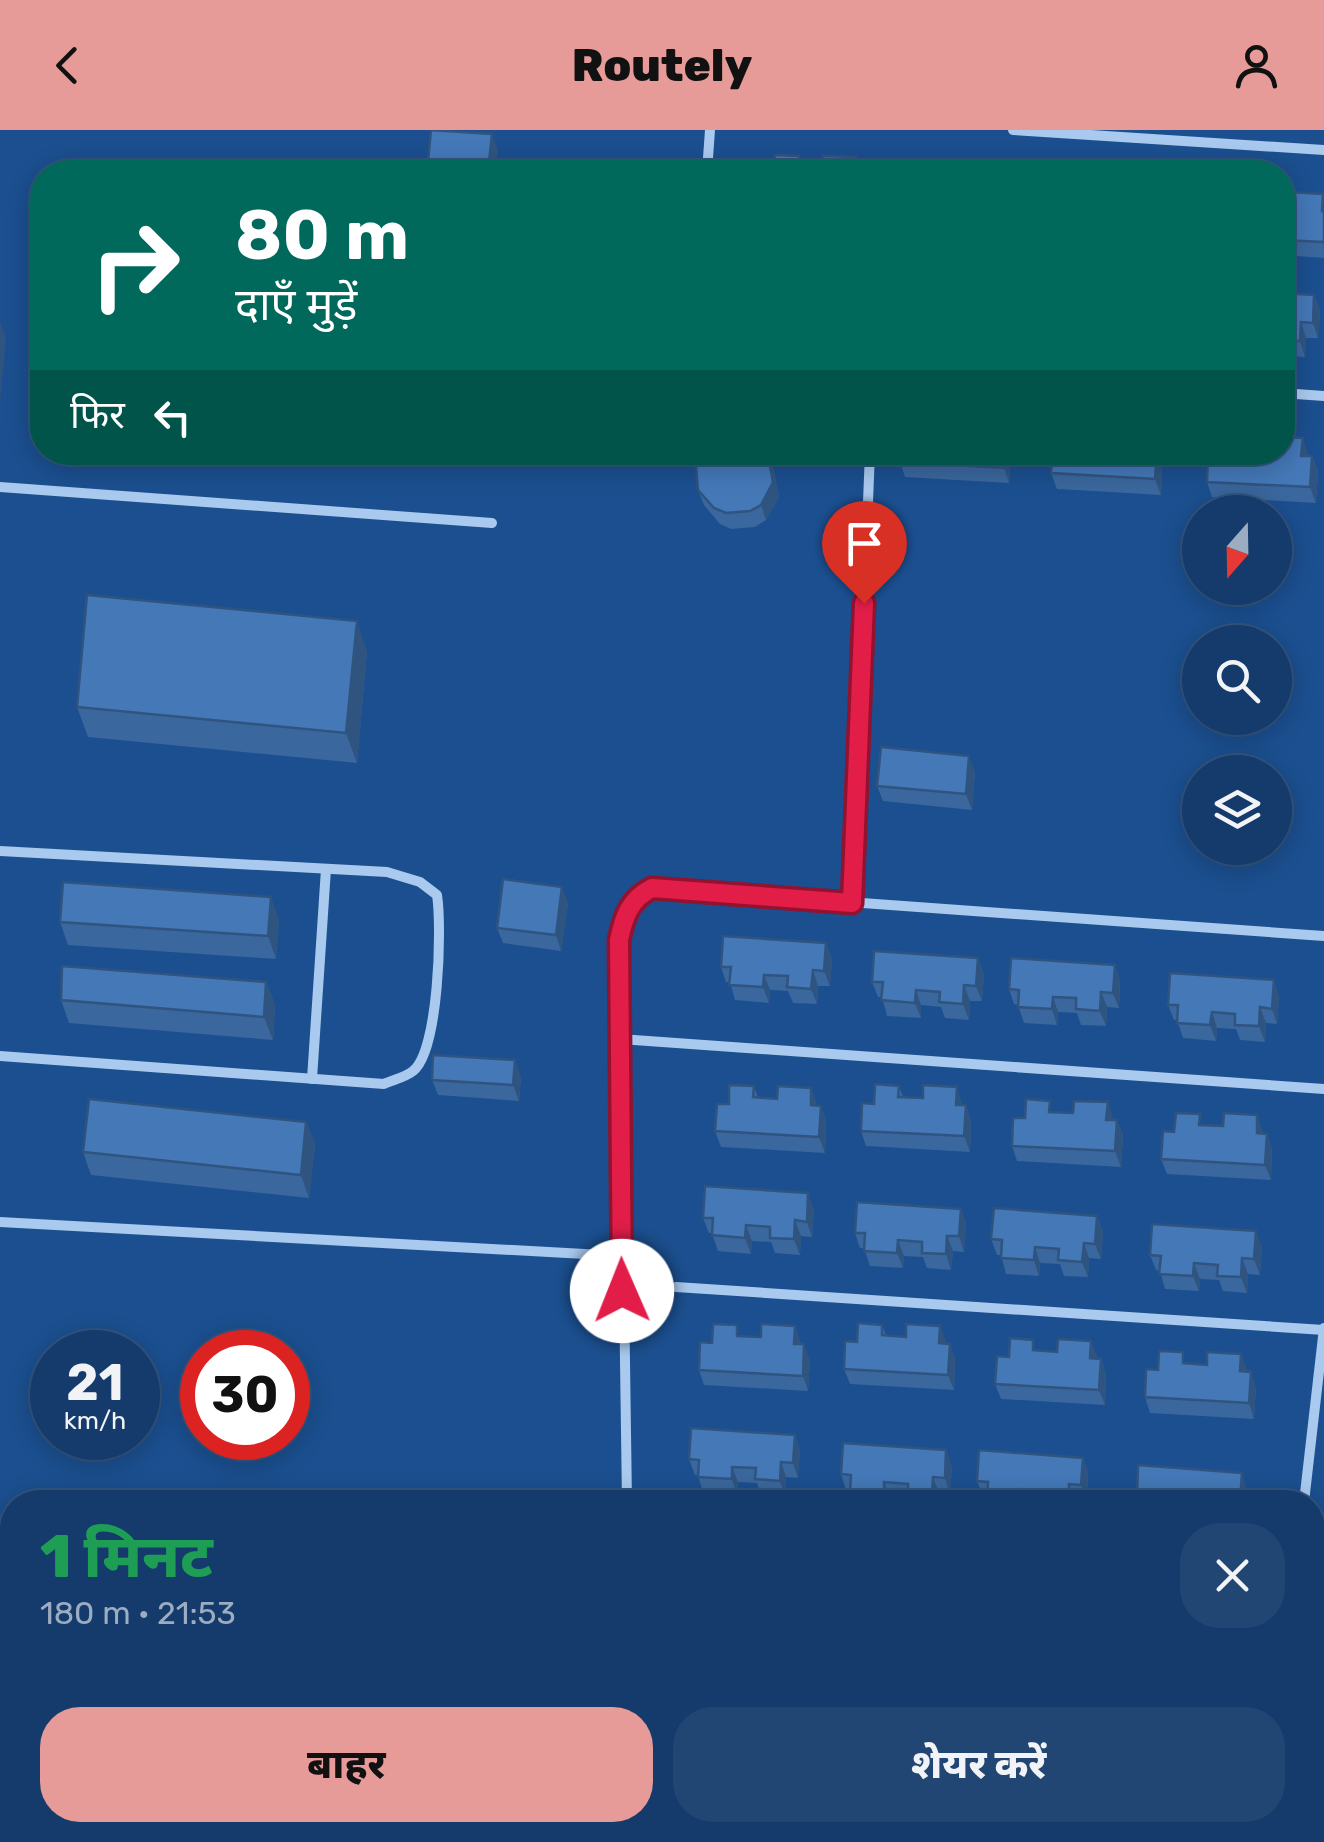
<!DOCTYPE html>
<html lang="hi">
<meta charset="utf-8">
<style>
:root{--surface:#143b6b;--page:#214673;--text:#f1f3f6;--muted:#9dadc1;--line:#33557e;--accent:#e69b98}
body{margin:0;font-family:Rubik,"Noto Sans Devanagari",sans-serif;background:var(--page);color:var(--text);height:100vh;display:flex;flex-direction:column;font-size:38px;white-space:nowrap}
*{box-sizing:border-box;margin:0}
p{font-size:32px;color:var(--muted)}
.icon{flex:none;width:55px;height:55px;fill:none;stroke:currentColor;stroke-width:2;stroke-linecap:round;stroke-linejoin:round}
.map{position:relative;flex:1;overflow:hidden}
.sheet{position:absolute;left:0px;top:1360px;width:1325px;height:352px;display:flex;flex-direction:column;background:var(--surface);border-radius:40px 40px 0 0;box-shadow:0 5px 25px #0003,0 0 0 2px var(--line)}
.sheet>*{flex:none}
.top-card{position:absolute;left:30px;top:30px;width:1265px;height:305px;border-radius:40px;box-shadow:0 5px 25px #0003,0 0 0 2px var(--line);background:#00695c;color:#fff;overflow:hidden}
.needle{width:65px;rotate:200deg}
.controls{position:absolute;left:1182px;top:365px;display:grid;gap:20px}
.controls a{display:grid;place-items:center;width:110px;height:110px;border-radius:50%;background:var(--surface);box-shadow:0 5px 25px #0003,0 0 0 2px var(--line);font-size:50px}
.speed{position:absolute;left:30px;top:1200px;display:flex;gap:20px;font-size:50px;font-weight:700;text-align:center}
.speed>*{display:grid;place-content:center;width:130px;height:130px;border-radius:50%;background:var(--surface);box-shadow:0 5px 25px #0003,0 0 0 2px var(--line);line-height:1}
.speed small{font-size:25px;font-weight:400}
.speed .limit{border:15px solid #d22;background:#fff;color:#111}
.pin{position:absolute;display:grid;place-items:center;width:85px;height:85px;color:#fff;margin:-102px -42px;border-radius:50% 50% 50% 0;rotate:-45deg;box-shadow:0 0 10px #0007}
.pin .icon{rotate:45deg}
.me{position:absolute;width:110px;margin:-55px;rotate:359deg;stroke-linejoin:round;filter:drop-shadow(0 0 8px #0008)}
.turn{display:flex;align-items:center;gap:35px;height:210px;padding:0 40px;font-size:45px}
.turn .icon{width:130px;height:130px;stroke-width:2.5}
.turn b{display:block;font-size:70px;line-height:85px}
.then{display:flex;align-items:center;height:95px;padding:0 40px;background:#0003;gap:20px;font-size:38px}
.round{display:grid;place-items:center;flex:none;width:105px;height:105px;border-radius:40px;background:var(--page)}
.headline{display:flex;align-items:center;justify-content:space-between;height:170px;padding:0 40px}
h1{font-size:60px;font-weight:800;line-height:75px;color:#1e9e55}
.cta{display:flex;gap:20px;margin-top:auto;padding:20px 40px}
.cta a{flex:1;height:115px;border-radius:40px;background:var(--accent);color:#111;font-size:40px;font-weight:800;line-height:115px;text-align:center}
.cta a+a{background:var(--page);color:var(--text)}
header{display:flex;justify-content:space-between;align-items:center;height:130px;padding:0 40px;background:var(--accent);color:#111;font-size:45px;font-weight:800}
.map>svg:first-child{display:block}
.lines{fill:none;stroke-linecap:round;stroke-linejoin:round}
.lane{stroke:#a9c9ee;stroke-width:8}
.street{stroke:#a9c9ee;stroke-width:10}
.wall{fill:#3a679d}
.shaded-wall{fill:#305480}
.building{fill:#4478b7;stroke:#305480;stroke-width:2.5}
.route-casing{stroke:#92132f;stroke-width:25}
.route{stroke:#e11d48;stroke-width:18}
</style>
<header><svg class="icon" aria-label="back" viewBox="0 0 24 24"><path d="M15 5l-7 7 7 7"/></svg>Routely<svg class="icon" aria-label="person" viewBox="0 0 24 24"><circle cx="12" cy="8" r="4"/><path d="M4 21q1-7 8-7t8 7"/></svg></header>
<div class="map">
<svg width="1324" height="1712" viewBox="0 0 1324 1712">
<rect width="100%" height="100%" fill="#1b4f8f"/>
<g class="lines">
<polyline class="lane" points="0,1545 12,1546"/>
<g class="street">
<polyline points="1013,0 1324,20"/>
<polyline points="707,42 710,0"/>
<polyline points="1282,263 1324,266"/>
<polyline points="0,357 492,393"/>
<path d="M 0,721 L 387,742 L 420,752 L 437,765 C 442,797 439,921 413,941 C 406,947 393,950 384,954 L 0,926"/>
<polyline points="852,773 870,322"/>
<polyline points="620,909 1324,959"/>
<polyline points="312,949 326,739"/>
<polyline points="0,1092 621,1126"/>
<polyline points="676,1157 1324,1200"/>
<polyline points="627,1372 619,809 636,767 652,758 1324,806"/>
<polyline points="1304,1372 1324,1198"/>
<polyline points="1312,1439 1324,1440"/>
<polyline points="614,1712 614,1700"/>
<polyline points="1279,1712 1280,1700"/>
</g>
</g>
<g class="wall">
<polygon points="1323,64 1324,128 1282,125 1282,74 1289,75"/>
<polygon points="1282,163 1314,165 1320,181 1318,208 1306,208 1305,227 1282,225"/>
<polygon points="900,322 1011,322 1009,353 905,347 900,332"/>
<polygon points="1053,322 1158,322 1162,334 1161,365 1057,359 1051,343"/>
<polygon points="1220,324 1308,324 1308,326 1312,326 1318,342 1316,373 1212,367 1207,352"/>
<polygon points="768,326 774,341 779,367 766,390 755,397 731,399 720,394 704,375 698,360"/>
<polygon points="367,521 357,633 88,607 77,577"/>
<polygon points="975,641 972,680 883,671 877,656"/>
<polygon points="568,773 561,821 503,813 497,798"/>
<polygon points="279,789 276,829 68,815 60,792"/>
<polygon points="826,813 832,829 830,856 818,856 817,874 793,873 788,861 770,860 769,873 735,870 730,852 726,852 721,837"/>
<polygon points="978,828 984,844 982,871 970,871 969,890 945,888 941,877 921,875 921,888 887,886 882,867 878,867 872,852"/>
<polygon points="1115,835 1120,851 1119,878 1107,877 1106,896 1081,895 1077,883 1058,882 1057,895 1024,893 1018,875 1014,874 1009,859"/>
<polygon points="266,852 275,875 273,910 69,893 61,870"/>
<polygon points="1279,866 1277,894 1266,893 1265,912 1240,910 1236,899 1217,898 1216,911 1183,908 1177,890 1174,890 1168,875"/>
<polygon points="521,946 519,971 438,965 432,950"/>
<polygon points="754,956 758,968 777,969 811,958 817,976 821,976 826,991 825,1023 721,1017 715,1001 729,974"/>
<polygon points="899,956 903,967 923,968 957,957 962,975 966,975 971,991 970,1022 866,1016 861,1001 874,974"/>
<polygon points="1108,972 1113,990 1117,990 1123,1006 1121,1037 1017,1031 1012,1016 1025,988 1054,982 1073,983"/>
<polygon points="306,992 315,1014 309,1068 91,1045 83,1022"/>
<polygon points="1204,995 1263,1001 1263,1003 1267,1004 1272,1019 1271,1050 1167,1044 1161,1029 1174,1002"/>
<polygon points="814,1079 812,1107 801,1106 800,1125 775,1123 771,1112 752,1111 751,1124 718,1121 712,1103 709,1103 703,1088"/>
<polygon points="961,1079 966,1094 964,1122 953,1121 951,1140 927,1138 923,1127 904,1126 903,1138 870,1136 864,1118 860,1118 855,1103"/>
<polygon points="1097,1086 1103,1102 1101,1129 1089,1128 1088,1147 1064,1146 1060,1134 1040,1133 1039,1146 1006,1144 1001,1125 997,1125 991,1109"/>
<polygon points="1262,1117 1260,1145 1248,1144 1247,1163 1223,1161 1219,1150 1200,1149 1199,1161 1165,1159 1160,1141 1156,1140 1150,1125"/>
<polygon points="882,1195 886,1205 906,1207 940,1196 946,1213 950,1214 955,1229 954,1260 850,1254 844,1239 857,1212"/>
<polygon points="795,1196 801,1214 810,1230 808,1261 704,1255 699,1240 712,1213 741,1206 761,1207"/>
<polygon points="1091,1211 1097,1229 1101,1229 1106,1245 1105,1275 1001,1269 995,1254 1009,1227 1038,1221 1057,1222"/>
<polygon points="1241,1224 1247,1242 1256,1257 1254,1289 1150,1283 1145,1267 1158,1240 1187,1234 1207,1235"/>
<polygon points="795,1305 800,1321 798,1348 786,1347 785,1366 761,1365 757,1353 738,1352 737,1365 703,1363 698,1345 695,1345 689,1329"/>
<polygon points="1083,1328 1088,1343 1087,1371 1075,1370 1075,1372 988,1372 987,1367 983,1366 977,1351"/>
<polygon points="952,1336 950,1364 939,1363 938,1372 910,1372 909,1369 890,1367 889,1372 854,1372 850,1360 846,1360 841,1344"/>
<polygon points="1247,1359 1247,1372 1139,1372 1137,1367"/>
<polygon points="12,1614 12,1700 281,1700 280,1712 7,1712 0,1693 0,1661"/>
</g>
<g class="shaded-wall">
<polygon points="492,4 498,20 496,42 488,42"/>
<polygon points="856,27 862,42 856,42"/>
<polygon points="1314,165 1320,181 1318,208 1313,193"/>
<polygon points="0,191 6,208 0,271"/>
<polygon points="1301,192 1306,208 1305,227 1300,211"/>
<polygon points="1303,308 1308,324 1307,341 1301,326"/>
<polygon points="1004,322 1011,322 1009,353 1004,338"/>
<polygon points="1157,322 1158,322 1162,334 1161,365 1155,349"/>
<polygon points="768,326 774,341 779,367 766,390 761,375"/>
<polygon points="1312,326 1318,342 1316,373 1310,357"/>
<polygon points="357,491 367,521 357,633 346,603"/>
<polygon points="969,626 975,641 972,680 966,664"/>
<polygon points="562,757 568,773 561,821 556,805"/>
<polygon points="271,767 279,789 276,829 268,806"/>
<polygon points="826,813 832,829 830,856 824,841"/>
<polygon points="978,828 984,844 982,871 976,856"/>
<polygon points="1115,835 1120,851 1119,878 1113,863"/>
<polygon points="813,840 818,856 817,874 811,859"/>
<polygon points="764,845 770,860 769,873 763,857"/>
<polygon points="1274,850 1279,866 1277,894 1272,879"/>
<polygon points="266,852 275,875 273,910 264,887"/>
<polygon points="964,855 970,871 969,890 963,874"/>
<polygon points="916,860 921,875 921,888 915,873"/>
<polygon points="1101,862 1107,877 1106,896 1100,881"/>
<polygon points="1053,867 1058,882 1057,895 1052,879"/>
<polygon points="1260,877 1266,893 1265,912 1259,896"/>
<polygon points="1212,882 1217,898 1216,911 1210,895"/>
<polygon points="515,930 521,946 519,971 513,955"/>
<polygon points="957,957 962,973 962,990 956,975"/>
<polygon points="811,958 817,973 816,991 811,975"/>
<polygon points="1108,972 1113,988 1112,1005 1106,990"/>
<polygon points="966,975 971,991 970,1022 964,1006"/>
<polygon points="821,976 826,991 825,1023 819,1007"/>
<polygon points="1257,985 1263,1001 1262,1018 1257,1003"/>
<polygon points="1117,990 1123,1006 1121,1037 1115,1021"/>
<polygon points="306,992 315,1014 309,1068 301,1045"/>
<polygon points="1267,1004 1272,1019 1271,1050 1265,1035"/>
<polygon points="808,1063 814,1079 812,1107 807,1092"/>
<polygon points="961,1079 966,1094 964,1122 959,1106"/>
<polygon points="1097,1086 1103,1102 1101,1129 1095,1114"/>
<polygon points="795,1090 801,1106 800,1125 794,1109"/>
<polygon points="746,1095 752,1111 751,1124 745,1108"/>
<polygon points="1256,1101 1262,1117 1260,1145 1254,1129"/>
<polygon points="947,1106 953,1121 951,1140 946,1124"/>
<polygon points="898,1110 904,1126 903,1138 897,1123"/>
<polygon points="1084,1113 1089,1128 1088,1147 1082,1132"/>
<polygon points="1035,1117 1040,1133 1039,1146 1034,1130"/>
<polygon points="1242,1128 1248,1144 1247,1163 1241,1147"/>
<polygon points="1194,1133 1200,1149 1199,1161 1193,1146"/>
<polygon points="795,1196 801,1212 800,1229 794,1214"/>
<polygon points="940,1196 946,1211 945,1228 939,1213"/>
<polygon points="1091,1211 1097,1226 1096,1244 1090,1228"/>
<polygon points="804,1214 810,1230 808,1261 803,1246"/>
<polygon points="950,1214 955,1229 954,1260 948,1245"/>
<polygon points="1241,1224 1247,1239 1246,1257 1240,1241"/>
<polygon points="1101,1229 1106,1245 1105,1275 1099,1260"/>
<polygon points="1251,1242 1256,1257 1254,1289 1249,1273"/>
<polygon points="795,1305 800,1321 798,1348 793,1333"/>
<polygon points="946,1320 952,1336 950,1364 945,1348"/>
<polygon points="1083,1328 1088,1343 1087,1371 1081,1355"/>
<polygon points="781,1332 786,1347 785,1366 780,1351"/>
<polygon points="732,1337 738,1352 737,1365 732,1349"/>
<polygon points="1242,1343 1247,1359 1247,1372 1241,1372 1240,1371"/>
<polygon points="933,1347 939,1363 938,1372 934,1372 932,1366"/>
<polygon points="884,1352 890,1367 889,1372 886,1372 884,1365"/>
<polygon points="1069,1354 1075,1370 1075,1372 1068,1372"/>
<polygon points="157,1700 159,1700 163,1712 156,1712"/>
<polygon points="267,1700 281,1700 280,1712 267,1712"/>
</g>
<g class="building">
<polygon points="431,0 492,4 488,42 427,42"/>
<polygon points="775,25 799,26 798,37 822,38 823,26 856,27 856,42 774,42"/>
<polygon points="1289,62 1323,64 1322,81 1324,81 1324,112 1282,110 1282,74 1289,75"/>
<polygon points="1282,163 1314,165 1313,193 1301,192 1300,211 1282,210"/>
<polygon points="1282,307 1303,308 1301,326 1312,326 1310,357 1207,352 1208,324 1282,322"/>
<polygon points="705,322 765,322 768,326 773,352 761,375 750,381 726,383 714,378 698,360 696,335"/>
<polygon points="900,322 1004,322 1004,338 900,332"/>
<polygon points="1053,322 1157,322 1155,349 1051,343"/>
<polygon points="87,465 357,491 346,603 77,577"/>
<polygon points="881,617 969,626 966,664 877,656"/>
<polygon points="503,749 562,757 556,805 497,798"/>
<polygon points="63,752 271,767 268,806 60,792"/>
<polygon points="723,806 826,813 824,841 813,840 811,859 787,857 788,846 764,845 763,857 729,855 731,837 721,837"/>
<polygon points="874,821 978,828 976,856 964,855 963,874 939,872 940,862 916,860 915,873 881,870 883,852 872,852"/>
<polygon points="1011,828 1115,835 1113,863 1101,862 1100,881 1076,879 1076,868 1053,867 1052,879 1018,877 1019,860 1009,859"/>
<polygon points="62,836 266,852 264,887 61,870"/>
<polygon points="1170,843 1274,850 1272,879 1260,877 1259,896 1235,895 1235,884 1212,882 1210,895 1177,893 1178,875 1168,875"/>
<polygon points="433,925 515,930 513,955 432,950"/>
<polygon points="875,954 899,956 898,967 923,968 923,955 957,957 956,975 966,975 964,1006 861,1001 862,973 874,974"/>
<polygon points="729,955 754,956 753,967 777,969 778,956 811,958 811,975 821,976 819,1007 715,1001 717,974 729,974"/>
<polygon points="89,969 306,992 301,1045 83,1022"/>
<polygon points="1026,969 1050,971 1049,982 1073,983 1074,971 1108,972 1106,990 1117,990 1115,1021 1012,1016 1013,988 1025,988"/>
<polygon points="1176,983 1200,984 1199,995 1223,996 1224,983 1257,985 1257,1003 1267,1004 1265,1035 1161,1029 1163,1001 1174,1002"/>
<polygon points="705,1056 808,1063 807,1092 795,1090 794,1109 770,1108 770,1097 746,1095 745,1108 712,1105 713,1088 703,1088"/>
<polygon points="857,1072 961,1079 959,1106 947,1106 946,1124 922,1123 922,1112 898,1110 897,1123 864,1121 865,1103 855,1103"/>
<polygon points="994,1078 1097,1086 1095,1114 1084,1113 1082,1132 1058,1130 1059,1119 1035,1117 1034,1130 1001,1128 1002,1110 991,1109"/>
<polygon points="1152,1094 1256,1101 1254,1129 1242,1128 1241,1147 1217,1146 1218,1135 1194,1133 1193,1146 1159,1144 1161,1126 1150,1125"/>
<polygon points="858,1193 882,1195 882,1205 906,1207 906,1194 940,1196 939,1213 950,1214 948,1245 844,1239 845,1211 857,1212"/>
<polygon points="713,1194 737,1195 737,1206 761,1207 761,1194 795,1196 794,1214 804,1214 803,1246 699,1240 700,1212 712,1213"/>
<polygon points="1010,1208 1033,1210 1033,1220 1057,1222 1058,1209 1091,1211 1090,1228 1101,1229 1099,1260 995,1254 997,1226 1009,1227"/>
<polygon points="1159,1221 1183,1222 1183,1233 1207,1235 1207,1222 1241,1224 1240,1241 1251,1242 1249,1273 1145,1267 1146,1239 1158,1240"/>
<polygon points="691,1298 795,1305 793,1333 781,1332 780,1351 755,1349 756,1338 732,1337 732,1349 698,1347 699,1330 689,1329"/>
<polygon points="843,1313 946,1320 945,1348 933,1347 932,1366 908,1364 908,1354 884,1352 884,1365 850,1362 851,1345 841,1344"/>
<polygon points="979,1320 1083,1328 1081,1355 1069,1354 1068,1372 1044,1371 1045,1361 1020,1359 1020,1372 987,1369 988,1352 977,1351"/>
<polygon points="1138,1335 1242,1343 1240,1371 1228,1370 1228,1372 1146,1372 1147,1367 1137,1367"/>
<polygon points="5,1614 12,1614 12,1688 0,1686 0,1661"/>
<polygon points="123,1700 157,1700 156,1712 129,1712 130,1701"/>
<polygon points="181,1700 267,1700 266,1710"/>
</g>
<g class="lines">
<defs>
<path id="route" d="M 622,1161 L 619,810 C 624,786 630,769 652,758 L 852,773 L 864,473"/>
</defs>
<use href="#route" class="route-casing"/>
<use href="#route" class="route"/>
</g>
</svg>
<div class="controls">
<a><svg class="needle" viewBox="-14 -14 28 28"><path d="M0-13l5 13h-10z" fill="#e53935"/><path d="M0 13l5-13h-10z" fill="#9dadc1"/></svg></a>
<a><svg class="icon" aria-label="search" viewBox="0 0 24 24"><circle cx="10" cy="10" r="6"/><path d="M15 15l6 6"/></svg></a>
<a><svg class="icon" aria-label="layers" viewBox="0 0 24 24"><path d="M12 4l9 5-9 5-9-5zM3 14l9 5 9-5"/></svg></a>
</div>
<div class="speed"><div>21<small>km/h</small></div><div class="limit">30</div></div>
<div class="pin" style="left:864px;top:473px;background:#d93025"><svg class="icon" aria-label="arrive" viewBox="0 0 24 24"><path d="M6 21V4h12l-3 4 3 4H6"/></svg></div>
<svg class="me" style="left:622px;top:1161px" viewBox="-20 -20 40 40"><circle r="19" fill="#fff"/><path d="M0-13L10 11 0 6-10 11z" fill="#e11d48"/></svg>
<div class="top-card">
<div class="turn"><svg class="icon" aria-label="right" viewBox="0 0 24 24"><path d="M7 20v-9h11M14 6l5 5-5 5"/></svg><div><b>80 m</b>दाएँ मुड़ें</div></div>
<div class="then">फिर<svg class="icon" aria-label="left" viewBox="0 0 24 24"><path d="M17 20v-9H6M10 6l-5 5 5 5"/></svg></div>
</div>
<section class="sheet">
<div class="headline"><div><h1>1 मिनट</h1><p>180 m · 21:53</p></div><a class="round"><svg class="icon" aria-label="close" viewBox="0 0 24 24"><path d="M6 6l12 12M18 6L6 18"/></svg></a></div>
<div class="cta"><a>बाहर</a><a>शेयर करें</a></div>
</section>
</div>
